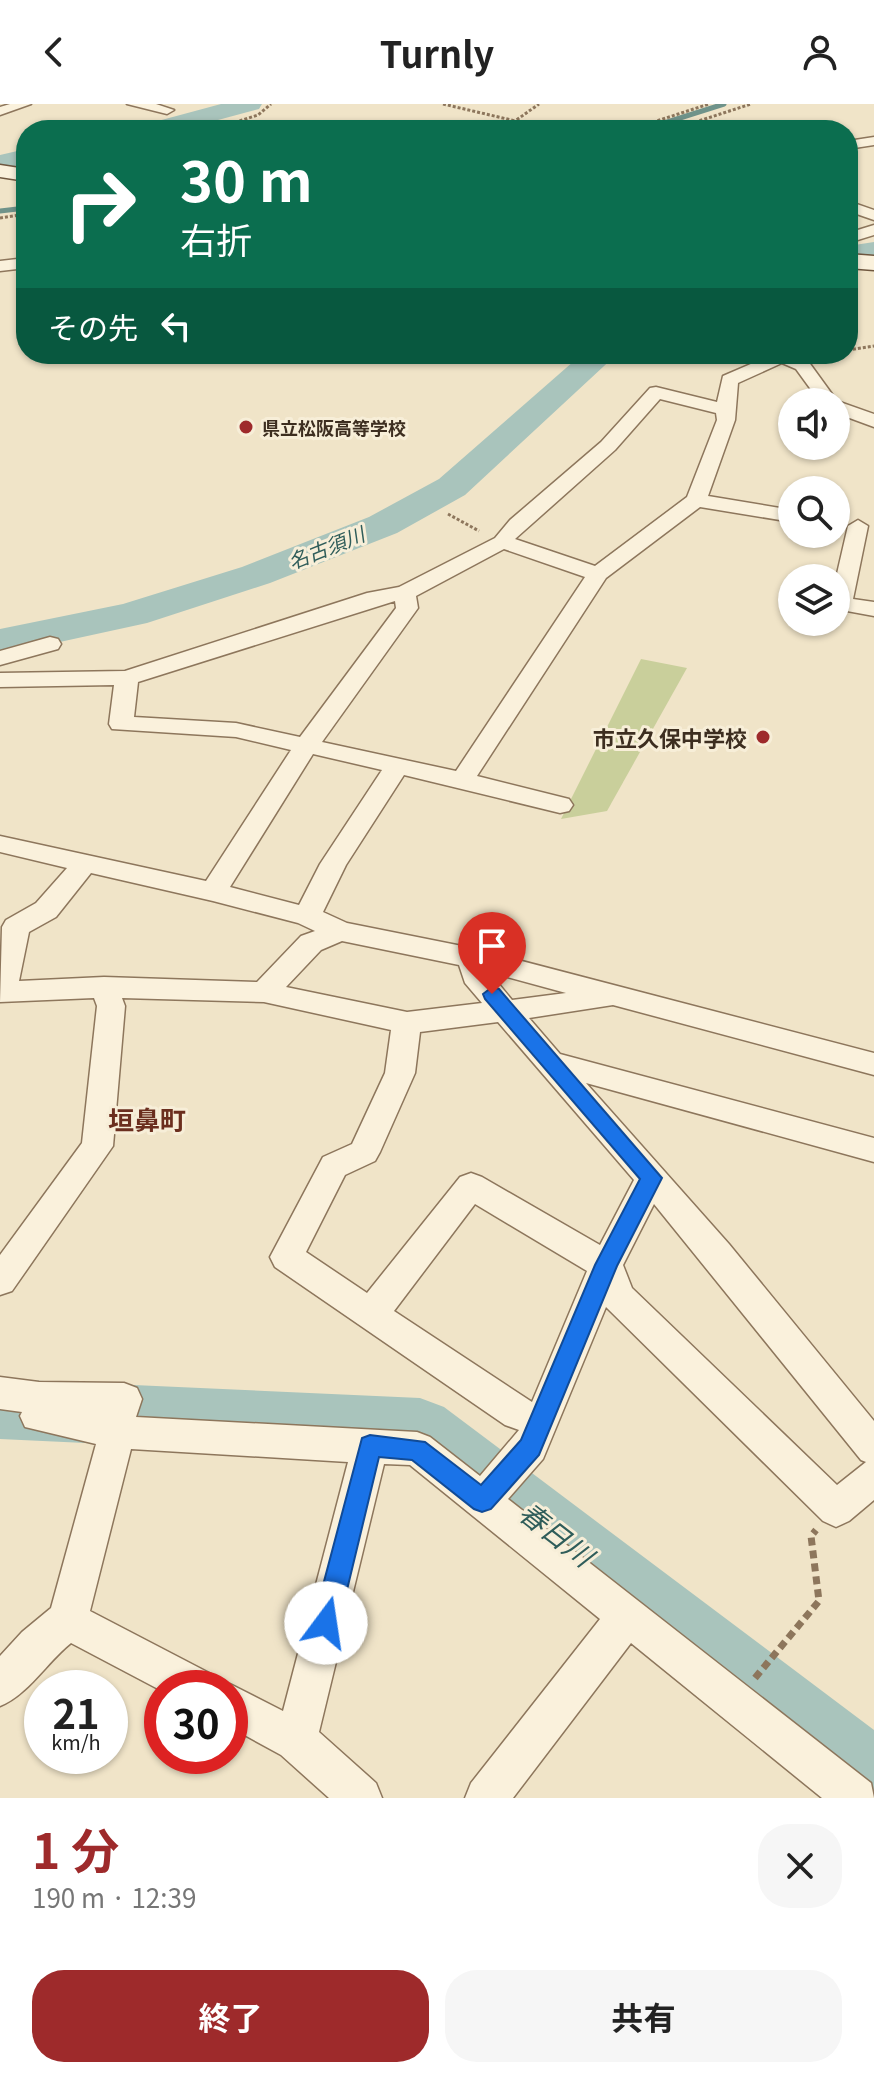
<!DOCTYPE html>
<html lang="ja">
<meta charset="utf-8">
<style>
:root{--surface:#fff;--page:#f6f6f6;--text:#222;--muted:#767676;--accent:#9e2a2b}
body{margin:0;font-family:Georgia,"Noto Sans JP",serif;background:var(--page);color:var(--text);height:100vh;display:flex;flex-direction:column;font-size:30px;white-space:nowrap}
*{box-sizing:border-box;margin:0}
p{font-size:26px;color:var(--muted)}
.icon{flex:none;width:44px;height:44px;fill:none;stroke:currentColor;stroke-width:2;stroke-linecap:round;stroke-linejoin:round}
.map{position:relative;height:1694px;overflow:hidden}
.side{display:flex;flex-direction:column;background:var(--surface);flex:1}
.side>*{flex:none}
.top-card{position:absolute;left:16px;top:16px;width:842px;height:244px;border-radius:32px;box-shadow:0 2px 6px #0004;background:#0b6e4f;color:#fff;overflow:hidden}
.tools{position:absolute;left:778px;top:284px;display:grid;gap:16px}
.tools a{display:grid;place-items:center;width:72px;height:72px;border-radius:50%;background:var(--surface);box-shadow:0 2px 6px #0004;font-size:40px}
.speed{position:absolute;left:24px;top:1566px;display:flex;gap:16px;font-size:40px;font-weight:700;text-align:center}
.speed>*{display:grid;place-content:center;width:104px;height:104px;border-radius:50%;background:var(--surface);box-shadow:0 2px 6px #0004;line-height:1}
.speed small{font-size:20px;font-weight:400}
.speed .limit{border:12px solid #d22;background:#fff;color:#111}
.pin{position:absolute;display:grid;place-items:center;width:68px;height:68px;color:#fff;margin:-82px -34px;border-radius:50% 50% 50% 0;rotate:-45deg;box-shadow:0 0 8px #0007}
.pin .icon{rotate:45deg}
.me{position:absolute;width:88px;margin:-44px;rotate:14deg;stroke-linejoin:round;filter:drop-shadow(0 0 6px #0008)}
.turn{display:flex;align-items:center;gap:28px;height:168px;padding:0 32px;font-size:36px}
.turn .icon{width:104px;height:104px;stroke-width:2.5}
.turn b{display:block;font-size:56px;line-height:68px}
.then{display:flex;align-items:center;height:76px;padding:0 32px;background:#0003;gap:16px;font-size:30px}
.round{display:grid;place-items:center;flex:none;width:84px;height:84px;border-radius:32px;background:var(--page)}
.headline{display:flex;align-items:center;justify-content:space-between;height:136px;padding:0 32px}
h1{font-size:48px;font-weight:700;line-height:60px;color:var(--accent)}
.button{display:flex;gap:16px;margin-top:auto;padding:16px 32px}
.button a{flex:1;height:92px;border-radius:32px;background:var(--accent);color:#fff;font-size:32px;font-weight:700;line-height:92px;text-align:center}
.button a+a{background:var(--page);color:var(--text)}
header{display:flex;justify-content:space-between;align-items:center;height:104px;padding:0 32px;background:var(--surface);font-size:36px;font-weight:700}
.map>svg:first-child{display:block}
.green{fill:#c9cf9b}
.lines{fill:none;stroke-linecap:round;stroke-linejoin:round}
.stream{stroke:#6f938a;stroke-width:5}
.river{fill:#a9c4bc;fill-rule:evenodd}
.street-casing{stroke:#8d765c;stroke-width:3}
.secondary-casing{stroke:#6f573f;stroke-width:3}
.path-far1{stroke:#8d765c;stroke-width:3;stroke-dasharray:3 2;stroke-linecap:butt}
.path{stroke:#8d765c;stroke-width:7;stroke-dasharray:8 5;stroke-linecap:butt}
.street{fill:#faf1dc;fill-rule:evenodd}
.secondary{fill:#faf1dc;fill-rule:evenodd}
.route{fill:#1a73e8;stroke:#114b97;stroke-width:2}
.poi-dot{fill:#9e2a2b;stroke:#f7eed8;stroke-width:3}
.labels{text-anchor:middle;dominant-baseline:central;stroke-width:6;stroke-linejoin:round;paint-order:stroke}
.far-poi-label{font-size:18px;font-weight:bold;fill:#3d2e20;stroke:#f7eed8;text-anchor:start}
.far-water-label{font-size:20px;font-style:italic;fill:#2f5d5a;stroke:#f7eed8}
.poi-label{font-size:22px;font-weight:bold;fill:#3d2e20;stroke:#f7eed8;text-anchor:end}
.quarter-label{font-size:26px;font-weight:bold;fill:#6b2e1e;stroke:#f7eed8}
.near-water-label{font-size:28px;font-style:italic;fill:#2f5d5a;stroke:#f7eed8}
</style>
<header><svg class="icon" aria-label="back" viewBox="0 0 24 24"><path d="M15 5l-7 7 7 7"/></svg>Turnly<svg class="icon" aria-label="person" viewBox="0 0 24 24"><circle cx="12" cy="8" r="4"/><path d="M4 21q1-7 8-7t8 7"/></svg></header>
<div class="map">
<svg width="874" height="1694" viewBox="0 0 874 1694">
<rect width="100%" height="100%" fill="#f0e4c8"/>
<polygon class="green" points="641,555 687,564 607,707 561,715"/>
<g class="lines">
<g class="stream">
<polyline points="642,26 724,0"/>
<polyline points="0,107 26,104"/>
</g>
<g class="river">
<polygon points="221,0 262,0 259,5 181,26 139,26 143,21"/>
<polygon points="26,45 26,61 0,67 0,51"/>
<polygon points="874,138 874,156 848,164 848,142"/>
<polygon points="582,250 617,250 465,391 397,429 270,479 147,519 0,551 0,525 123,500 242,463 369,413 439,375"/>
<polygon points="0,1275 420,1294 444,1303 874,1626 874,1694 835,1694 407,1354 0,1335"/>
</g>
<defs>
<g id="street">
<polygon points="10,0 31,0 0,11 0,3"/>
<polygon points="127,0 156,0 174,6 167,10"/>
<polygon points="874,33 874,41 848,45 848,37"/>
<polygon points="848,97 874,106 874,116 848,107"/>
<polygon points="874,121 874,131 848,139 848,129"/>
<polygon points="26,154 26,164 0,167 0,157"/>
<path d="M 774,250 L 790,250 L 808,257 L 837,297 L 874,310 L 874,323 L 836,309 L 836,298 L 820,298 L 796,265 L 782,259 L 738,279 L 735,316 L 708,392 L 792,406 L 792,418 L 700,403 L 606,474 L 477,672 L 569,695 L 573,701 L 569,707 L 560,709 L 404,671 L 346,761 L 323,808 L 347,819 L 472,844 L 874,949 L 874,971 L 613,901 L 529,914 L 560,950 L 874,1034 L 874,1058 L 586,979 L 729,1140 L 874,1317 L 874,1396 L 849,1417 L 836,1423 L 823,1417 L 606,1203 L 543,1355 L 508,1395 L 871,1679 L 874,1694 L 822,1694 L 631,1539 L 513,1694 L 465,1694 L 471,1679 L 600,1515 L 410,1361 L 384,1360 L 319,1628 L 376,1679 L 382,1694 L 329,1694 L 281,1651 L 230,1623 L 230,1584 L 221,1584 L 230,1580 L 283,1607 L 348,1358 L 131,1345 L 90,1507 L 211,1570 L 217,1584 L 162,1584 L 162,1587 L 71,1539 C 47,1558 28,1591 0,1602 L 0,1552 L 22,1528 L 51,1504 L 96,1340 L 25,1323 L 20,1312 L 22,1308 L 0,1305 L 0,1273 L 39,1278 L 124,1279 L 137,1284 L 142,1295 L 136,1313 L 417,1328 L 430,1333 L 480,1372 L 519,1326 L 505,1321 L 275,1163 L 270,1153 L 323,1053 L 352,1040 L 385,969 L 391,926 L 264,898 L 122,894 L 125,902 L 113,1042 L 12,1187 L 0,1191 L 0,1151 L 82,1039 L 97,902 L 94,894 L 0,898 L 2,823 L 6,816 L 36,799 L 67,764 L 0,748 L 0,732 L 206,777 L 291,646 L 236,633 L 112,625 L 109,620 L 114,581 L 0,583 L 0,569 L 125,567 L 367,489 L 399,483 L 495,434 L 510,416 L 601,338 L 650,284 L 656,283 L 717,298 L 723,272 ZM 660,295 L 716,309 L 717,316 L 687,393 L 595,462 L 515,435 L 615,346 ZM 504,445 L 585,473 L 456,667 L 322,638 L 418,504 L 416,492 ZM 395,497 L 396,504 L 300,633 L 236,619 L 134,613 L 138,578 ZM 313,650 L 382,666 L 320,760 L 299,801 L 230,783 ZM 91,769 L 213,797 L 298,819 L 315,827 L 301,832 L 257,878 L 104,873 L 19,877 L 29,828 L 56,813 ZM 342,837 L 459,861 L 465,879 L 482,899 L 407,908 L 286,883 L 321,846 ZM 489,868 L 566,889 L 512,896 ZM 498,918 L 634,1076 L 600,1141 L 482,1073 L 471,1069 L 460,1073 L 367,1189 L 306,1148 L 345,1071 L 375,1057 L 380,1048 L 415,969 L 420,928 ZM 475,1100 L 587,1167 L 532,1298 L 394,1207 ZM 654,1100 L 861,1356 L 866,1358 L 837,1381 L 632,1184 L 623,1161 Z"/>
<polygon points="858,416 868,422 853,495 874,498 874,512 836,505 836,474 848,422"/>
<polygon points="50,533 58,535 61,540 58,545 0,561 0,547"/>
</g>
<g id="secondary">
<polygon points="0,61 26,65 26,77 0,73"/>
<polygon points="848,150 874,152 874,166 848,164"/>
</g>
</defs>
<use href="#street" class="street-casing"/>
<use href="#secondary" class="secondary-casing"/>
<g class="path-far1">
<polyline points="443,0 554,26"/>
<polyline points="211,26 258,11 271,0"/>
<polyline points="494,26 515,17 539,0"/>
<polyline points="629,26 709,0"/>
<polyline points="671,26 751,0"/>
<polyline points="0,114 26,110"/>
<polyline points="848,246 874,242"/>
<polyline points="448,410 479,427"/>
</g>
<polyline class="path" points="755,1574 819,1497 811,1432 816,1426"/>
<use href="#street" class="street"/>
<use href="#secondary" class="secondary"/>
</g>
<polygon class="route" points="492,883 499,885 662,1074 617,1162 539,1351 491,1405 482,1408 474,1405 412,1356 379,1353 339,1519 335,1528 326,1531 317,1528 313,1519 362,1334 370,1331 425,1338 481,1381 521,1336 595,1161 640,1075 485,895 483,890"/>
<g class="poi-dot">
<circle cx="246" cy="323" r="8"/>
<circle cx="763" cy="633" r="8"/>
</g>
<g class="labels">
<g class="far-poi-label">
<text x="262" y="323">県立松阪高等学校</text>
</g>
<g class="far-water-label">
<text transform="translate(326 443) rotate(-22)">名古須川</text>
</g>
<g class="poi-label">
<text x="747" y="633">市立久保中学校</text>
</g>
<g class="quarter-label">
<text x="147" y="1014">垣鼻町</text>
</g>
<g class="near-water-label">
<text transform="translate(557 1429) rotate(38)">春日川</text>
</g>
</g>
</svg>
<div class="tools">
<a><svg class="icon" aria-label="sound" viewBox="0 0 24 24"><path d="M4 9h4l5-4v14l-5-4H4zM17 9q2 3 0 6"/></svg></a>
<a><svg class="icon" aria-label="search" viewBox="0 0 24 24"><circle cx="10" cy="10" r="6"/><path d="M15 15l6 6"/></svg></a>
<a><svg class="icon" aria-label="layers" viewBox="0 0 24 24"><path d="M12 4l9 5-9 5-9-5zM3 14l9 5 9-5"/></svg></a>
</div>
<div class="speed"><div>21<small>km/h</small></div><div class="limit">30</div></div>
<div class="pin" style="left:492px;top:890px;background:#d93025"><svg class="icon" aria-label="arrive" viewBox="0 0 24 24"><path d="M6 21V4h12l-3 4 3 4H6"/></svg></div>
<svg class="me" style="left:326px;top:1519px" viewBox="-20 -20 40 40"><circle r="19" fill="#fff"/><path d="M0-13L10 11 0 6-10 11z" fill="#1a73e8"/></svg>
<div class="top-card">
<div class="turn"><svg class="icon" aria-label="right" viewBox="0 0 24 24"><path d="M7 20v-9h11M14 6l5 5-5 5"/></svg><div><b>30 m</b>右折</div></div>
<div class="then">その先<svg class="icon" aria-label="left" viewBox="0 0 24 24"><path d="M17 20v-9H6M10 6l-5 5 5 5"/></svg></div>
</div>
</div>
<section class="side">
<div class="headline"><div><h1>1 分</h1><p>190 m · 12:39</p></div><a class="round"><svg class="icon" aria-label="close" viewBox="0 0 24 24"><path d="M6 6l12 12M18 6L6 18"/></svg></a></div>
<div class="button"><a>終了</a><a>共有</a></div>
</section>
